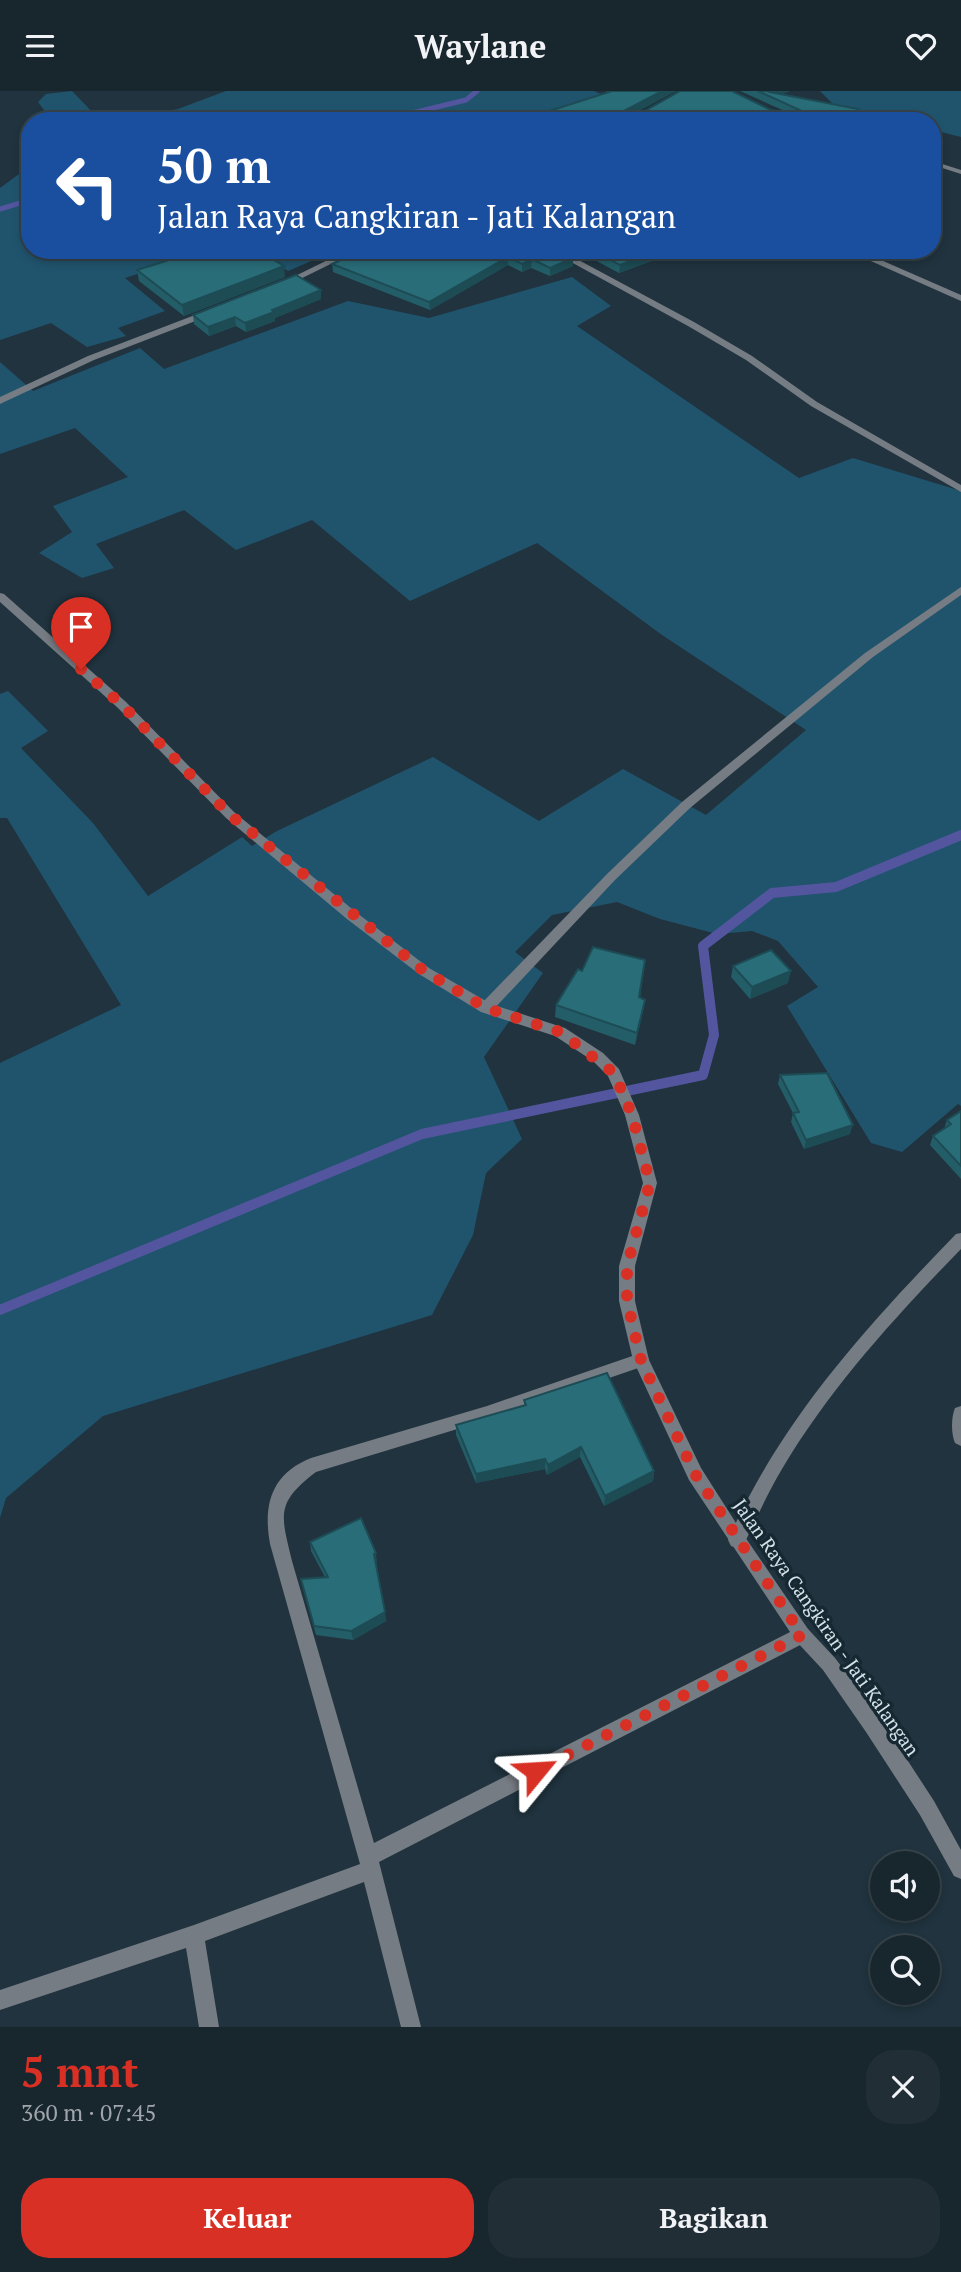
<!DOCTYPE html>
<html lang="id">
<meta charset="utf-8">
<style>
:root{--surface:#18262e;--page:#212e36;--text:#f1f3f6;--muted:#9fa5aa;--line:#36434a;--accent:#d93025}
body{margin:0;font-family:"PT Serif",serif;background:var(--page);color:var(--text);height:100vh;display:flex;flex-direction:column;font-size:26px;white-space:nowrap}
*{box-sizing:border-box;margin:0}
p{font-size:23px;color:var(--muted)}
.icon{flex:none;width:38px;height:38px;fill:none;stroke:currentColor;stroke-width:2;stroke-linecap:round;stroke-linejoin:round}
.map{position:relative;height:1936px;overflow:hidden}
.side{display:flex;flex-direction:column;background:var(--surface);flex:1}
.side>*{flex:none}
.hud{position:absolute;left:21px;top:21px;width:920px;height:147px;border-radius:28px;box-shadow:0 4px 10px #0003,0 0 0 2px var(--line);background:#1a4fa0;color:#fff;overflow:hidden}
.buttons{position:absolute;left:870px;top:1760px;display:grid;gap:14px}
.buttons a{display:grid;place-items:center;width:70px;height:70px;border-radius:50%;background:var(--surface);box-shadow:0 4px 10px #0003,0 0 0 2px var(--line);font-size:35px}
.pin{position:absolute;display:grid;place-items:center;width:60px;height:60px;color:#fff;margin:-72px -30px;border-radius:50% 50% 50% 0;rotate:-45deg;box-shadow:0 0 7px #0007}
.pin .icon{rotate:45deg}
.me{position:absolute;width:77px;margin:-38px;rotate:63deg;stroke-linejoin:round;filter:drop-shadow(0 0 5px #0008)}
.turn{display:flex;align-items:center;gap:24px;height:147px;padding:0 21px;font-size:32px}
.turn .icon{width:91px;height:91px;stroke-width:2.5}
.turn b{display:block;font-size:49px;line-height:60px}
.round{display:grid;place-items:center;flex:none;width:74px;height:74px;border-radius:28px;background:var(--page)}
.head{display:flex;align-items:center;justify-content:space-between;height:119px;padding:0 21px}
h1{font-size:42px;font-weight:800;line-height:52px;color:var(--accent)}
.action{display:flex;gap:14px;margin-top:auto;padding:14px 21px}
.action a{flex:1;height:80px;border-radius:28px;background:var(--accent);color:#fff;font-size:28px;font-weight:800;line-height:80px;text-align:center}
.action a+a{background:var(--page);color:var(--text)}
header{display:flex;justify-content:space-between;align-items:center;height:91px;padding:0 21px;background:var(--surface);font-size:32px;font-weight:800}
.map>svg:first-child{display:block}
.green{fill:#20546d}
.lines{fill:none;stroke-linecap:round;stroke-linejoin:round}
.stream-far1{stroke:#53569f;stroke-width:5}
.stream{stroke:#53569f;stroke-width:10}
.service{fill:#767c83;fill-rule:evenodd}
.minor{fill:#767c83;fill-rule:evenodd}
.tertiary{fill:#767c83;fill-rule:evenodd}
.wall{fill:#235e68}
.shaded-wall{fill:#1d4c55}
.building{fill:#296d79;stroke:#1d4c55;stroke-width:2}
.route{stroke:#d93025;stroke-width:12;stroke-dasharray:0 21.6}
.labels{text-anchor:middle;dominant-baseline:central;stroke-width:7;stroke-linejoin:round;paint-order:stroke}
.street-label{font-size:19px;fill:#d6e2e9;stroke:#162933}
</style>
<header><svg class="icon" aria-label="menu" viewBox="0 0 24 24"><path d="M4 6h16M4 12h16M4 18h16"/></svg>Waylane<svg class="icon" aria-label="heart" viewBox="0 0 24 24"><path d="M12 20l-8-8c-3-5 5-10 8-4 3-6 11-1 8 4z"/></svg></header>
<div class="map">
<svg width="961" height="1936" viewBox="0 0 961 1936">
<rect width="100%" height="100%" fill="#20333e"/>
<g class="green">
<polygon points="72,0 98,27 108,30 52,30 38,11 46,3"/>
<polygon points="226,0 594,0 601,3 580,13 515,30 111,30 178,18"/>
<polygon points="820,0 961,0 961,46 933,39 933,30 894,30 836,16"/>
<polygon points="30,75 30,159 210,159 125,187 165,220 118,237 126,245 87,256 51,232 0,249 0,97"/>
<polygon points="252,159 337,159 288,180"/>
<polygon points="572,186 611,215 577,235 799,387 853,367 961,400 961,1015 958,1013 902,1061 871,1052 787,915 818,896 778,850 752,840 717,843 660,828 617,811 552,824 515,861 543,882 484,966 522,1048 486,1082 473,1144 432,1224 103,1325 6,1407 0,1427 0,972 121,914 7,727 0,727 0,603 8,600 48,640 21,657 93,732 148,805 242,746 252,755 277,740 433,666 539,730 623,678 706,724 806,639 662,544 537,452 410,510 312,429 236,459 184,419 96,453 114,477 82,487 39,462 72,441 53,415 128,386 75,337 0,363 0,271 33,300 140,257 164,278 348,210 429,227"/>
</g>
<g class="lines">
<g class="stream-far1">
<polyline points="379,30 466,9 477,0"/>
<polyline points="0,118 30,109"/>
</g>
<polyline class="stream" points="0,1219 422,1043 703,984 714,944 703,855 772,802 836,796 961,744"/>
<path class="service" d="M 961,1315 L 961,1355 L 955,1352 C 951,1343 951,1326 955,1317 Z"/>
<g class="minor">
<polygon points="933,70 961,79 961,83 933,74"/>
<polygon points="348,159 359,159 286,195 279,193"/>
<polygon points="549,159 560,159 694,231 752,265 817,311 961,394 961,401 811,315 746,269 688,235"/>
<polygon points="846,159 858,159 961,204 961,210"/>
<polygon points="208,219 211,220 211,224 94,269 0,313 0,306 88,265"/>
<polygon points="961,496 961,504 873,566 690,717 615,789 491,921 481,921 479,917 481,913 607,783 682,711 865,562"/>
<path d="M 961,1142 L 961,1158 C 895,1226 830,1297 782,1378 C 767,1403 756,1429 743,1455 L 737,1457 L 731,1455 L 728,1449 C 780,1330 866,1236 956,1143 Z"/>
<path d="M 641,1262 L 647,1264 L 649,1269 L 647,1274 L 487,1329 L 316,1381 C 275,1412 281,1424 292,1470 L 374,1752 L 796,1538 L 802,1535 L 808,1538 L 811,1544 L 808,1550 L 379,1771 L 421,1936 L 401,1936 L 364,1791 L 205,1850 L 219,1936 L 199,1936 L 186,1857 L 0,1919 L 0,1899 L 194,1834 L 360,1773 L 270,1453 C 263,1414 271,1383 311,1367 L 487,1315 Z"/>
</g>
<polygon class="tertiary" points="0,502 4,503 126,611 234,721 357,822 429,877 491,913 565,937 603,962 619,978 639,1024 657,1092 635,1175 635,1210 649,1269 701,1377 743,1443 808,1538 835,1567 880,1627 934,1710 961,1759 961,1788 954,1785 920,1724 866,1641 823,1579 796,1550 689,1389 633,1269 619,1210 619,1175 643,1092 625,1024 608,985 593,970 555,945 481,921 419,883 347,828 226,727 118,617 0,511"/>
</g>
<g class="wall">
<polygon points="606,0 676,0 630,24 771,19 789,22 740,0 790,0 782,3 858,18 857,26 518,30 608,1"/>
<polygon points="360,159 559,159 573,167 573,175 550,185 531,177 522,181 508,174 430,219 333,181 332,173 360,160"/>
<polygon points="566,159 690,159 678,167 668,164 619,182 591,167 585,169"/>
<polygon points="137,179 285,186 184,225 139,190"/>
<polygon points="321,199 321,208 275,227 275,230 246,241 236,235 209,245 194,233 193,224"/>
<polygon points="645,869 640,907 643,920 635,954 555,926 556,914 582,880"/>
<polygon points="733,875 788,892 750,908 731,886"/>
<polygon points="780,984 850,1043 804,1058 791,1031 793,1022 778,993"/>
<polygon points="961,1020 961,1088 930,1054 933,1045 944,1038 947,1029"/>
<polygon points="524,1309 654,1380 653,1390 604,1415 580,1366 547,1384 545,1378 476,1392 456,1344 456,1334 524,1314"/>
<polygon points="310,1451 377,1472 376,1472 386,1530 353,1549 316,1544 301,1488 325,1486 311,1460"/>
</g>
<g class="shaded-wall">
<polygon points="662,0 676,0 624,28 624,20"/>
<polygon points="772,0 790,0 773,7 770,5"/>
<polygon points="858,18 857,26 851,30 841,30"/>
<polygon points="589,159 592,159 591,167 585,169 585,161"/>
<polygon points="658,159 668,159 668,164 619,182 620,174"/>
<polygon points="678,159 690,159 678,167"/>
<polygon points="508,166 508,174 430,219 429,211"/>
<polygon points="573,167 573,175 550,185 550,177"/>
<polygon points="532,168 531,177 522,181 522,173"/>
<polygon points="284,175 285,186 184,225 182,214"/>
<polygon points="321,199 321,208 275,227 275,230 246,241 245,232 272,219"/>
<polygon points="235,226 236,235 209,245 208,236"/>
<polygon points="791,880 788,892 750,908 752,896"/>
<polygon points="645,909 643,920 635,954 637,942"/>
<polygon points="853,1034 850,1043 804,1058 806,1049"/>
<polygon points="581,1356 580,1366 547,1384 548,1374"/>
<polygon points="545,1368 545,1378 476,1392 476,1383"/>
<polygon points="654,1380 653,1390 604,1415 605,1405"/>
<polygon points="376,1462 377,1472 375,1473 374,1463"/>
<polygon points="385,1521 386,1530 353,1549 351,1540"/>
</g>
<g class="building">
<polygon points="612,0 662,0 624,20 623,24 636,25 680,0 732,0 771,19 802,25 804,21 758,0 772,0 770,1 858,18 841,30 518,30"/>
<polygon points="201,159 257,159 284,175 182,214 137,179"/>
<polygon points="363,159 559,159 573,167 550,177 532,168 522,173 508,166 429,211 332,173"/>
<polygon points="593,159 658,159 620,174"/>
<polygon points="296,184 321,199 272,219 274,221 245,232 235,226 208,236 193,224"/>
<polygon points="593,856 645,869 639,906 645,909 637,942 556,914 578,878 582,880"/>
<polygon points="771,859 791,880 752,896 733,875"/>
<polygon points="827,982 853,1034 806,1049 793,1022 799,1021 780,984"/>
<polygon points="961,1020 961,1075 933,1045 951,1033 947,1029"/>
<polygon points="607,1282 654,1380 605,1405 581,1356 548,1374 545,1368 476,1383 456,1334 526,1314 524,1309"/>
<polygon points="361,1427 376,1462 374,1463 385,1521 351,1540 314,1535 301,1488 328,1486 310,1451"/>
</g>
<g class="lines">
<polyline class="route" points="81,578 122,614 230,724 424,880 486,917 560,941 614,982 632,1024 650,1092 627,1175 627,1210 641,1269 695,1383 802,1544 536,1680"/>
</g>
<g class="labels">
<g class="street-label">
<text transform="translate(827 1536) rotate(55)">Jalan Raya Cangkiran - Jati Kalangan</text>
</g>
</g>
</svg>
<div class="buttons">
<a><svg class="icon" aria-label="sound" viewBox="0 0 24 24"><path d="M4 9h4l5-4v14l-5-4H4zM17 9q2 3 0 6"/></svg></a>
<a><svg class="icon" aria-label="search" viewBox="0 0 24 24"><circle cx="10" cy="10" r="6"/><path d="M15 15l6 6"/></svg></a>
</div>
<div class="pin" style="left:81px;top:578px;background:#d93025"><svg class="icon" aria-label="arrive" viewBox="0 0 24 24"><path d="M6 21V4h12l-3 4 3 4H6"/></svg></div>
<svg class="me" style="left:536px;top:1680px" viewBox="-20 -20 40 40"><path d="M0-17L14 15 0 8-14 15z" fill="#d93025" stroke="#fff" stroke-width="4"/></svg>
<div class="hud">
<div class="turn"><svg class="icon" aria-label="left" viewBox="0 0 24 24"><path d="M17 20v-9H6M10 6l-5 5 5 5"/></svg><div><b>50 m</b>Jalan Raya Cangkiran - Jati Kalangan</div></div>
</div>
</div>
<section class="side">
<div class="head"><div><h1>5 mnt</h1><p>360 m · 07:45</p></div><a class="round"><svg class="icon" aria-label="close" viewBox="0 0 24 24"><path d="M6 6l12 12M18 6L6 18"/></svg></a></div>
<div class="action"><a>Keluar</a><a>Bagikan</a></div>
</section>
